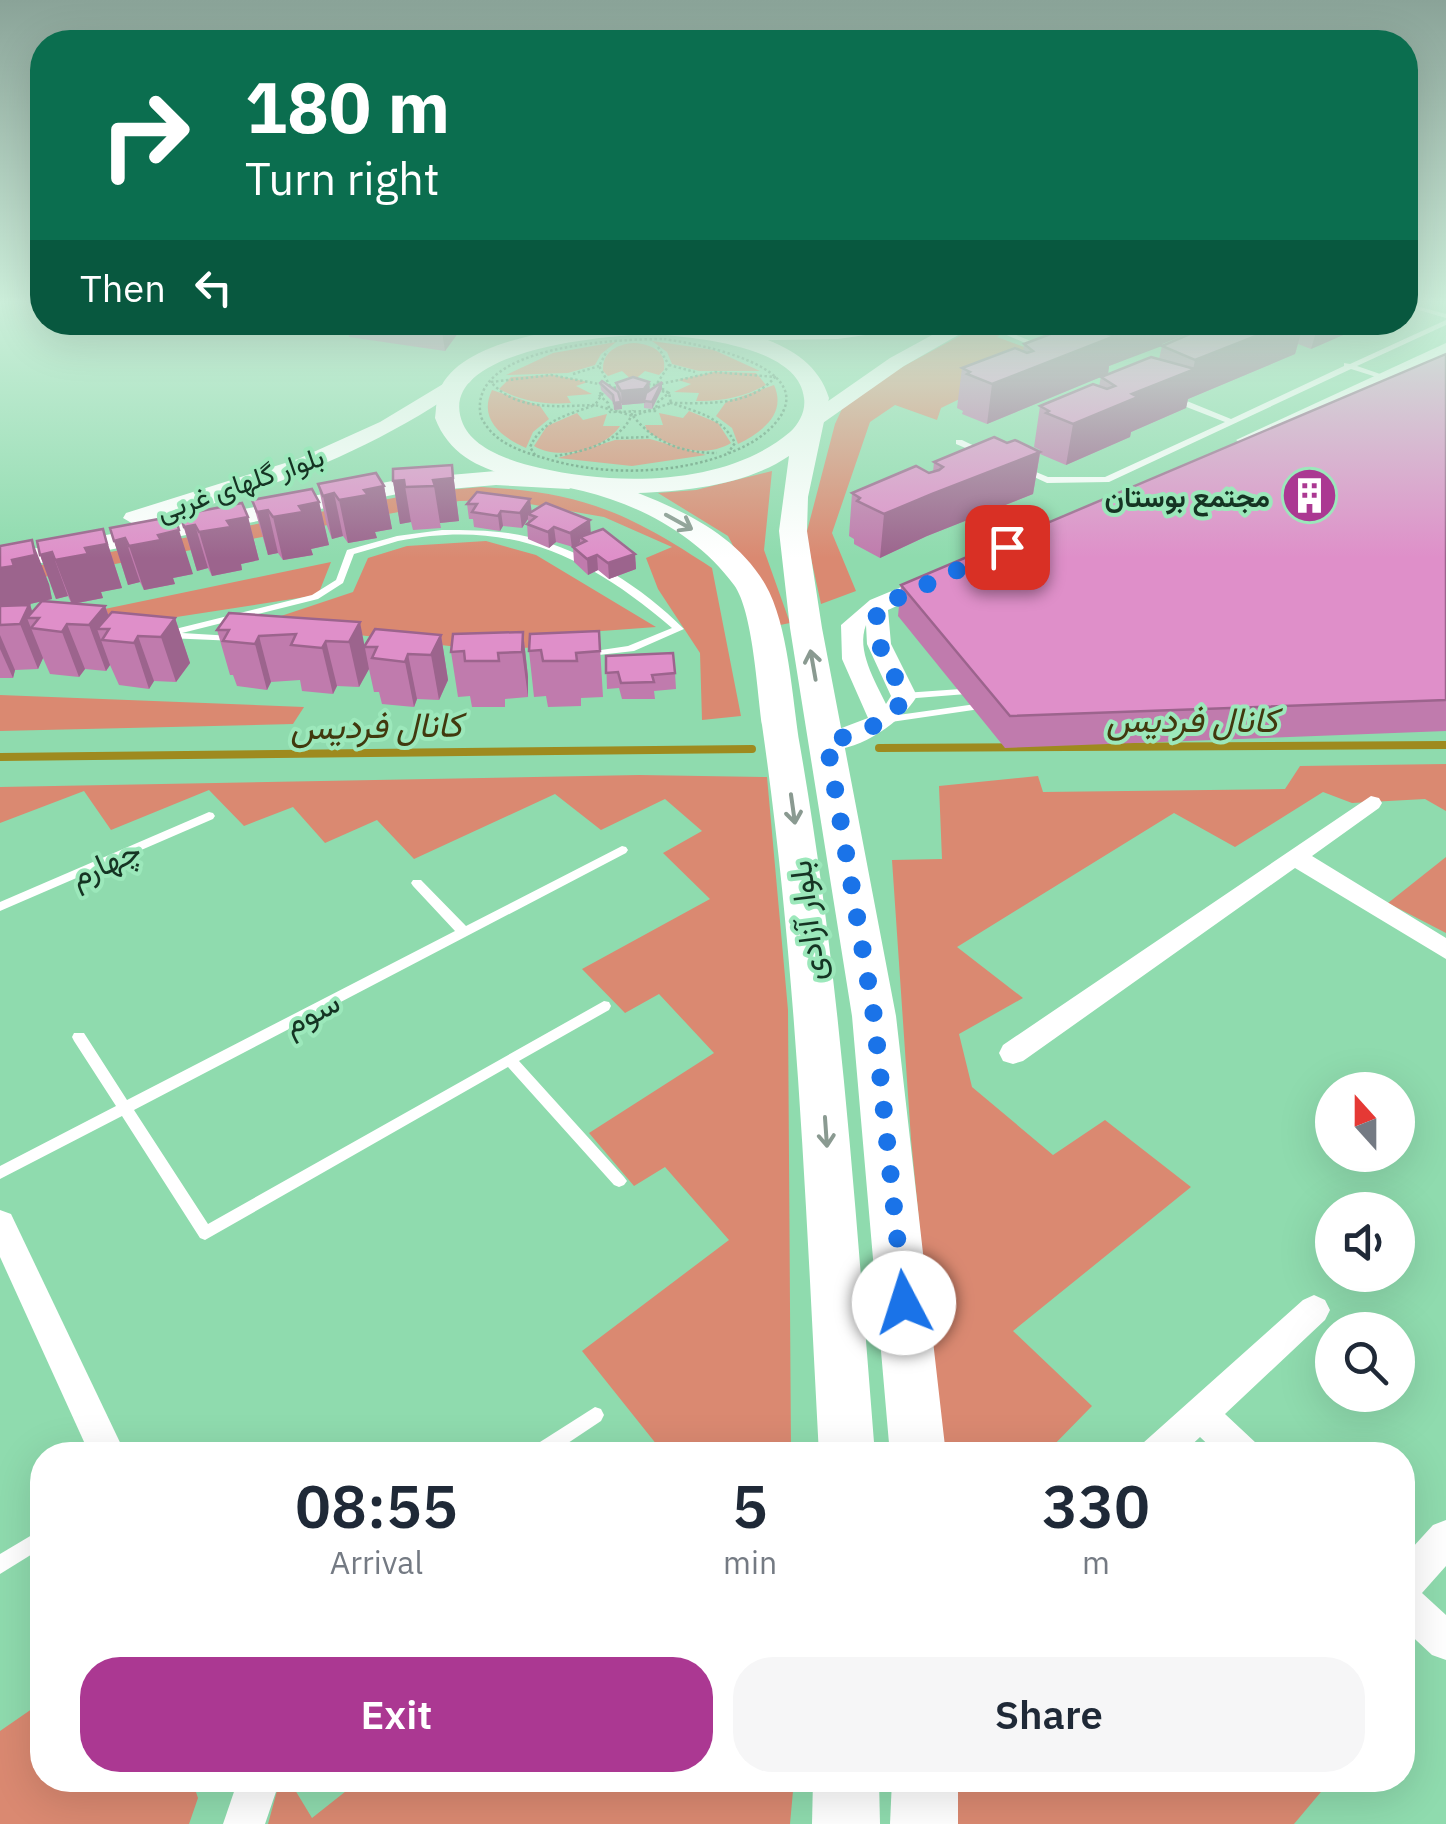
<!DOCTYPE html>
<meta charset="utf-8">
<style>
:root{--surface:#fff;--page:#f6f6f7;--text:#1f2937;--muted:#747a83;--accent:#ab3892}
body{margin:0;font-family:"IBM Plex Sans",Vazirmatn,sans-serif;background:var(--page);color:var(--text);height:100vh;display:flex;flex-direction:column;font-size:38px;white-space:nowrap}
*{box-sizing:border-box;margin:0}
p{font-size:32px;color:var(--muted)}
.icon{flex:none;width:55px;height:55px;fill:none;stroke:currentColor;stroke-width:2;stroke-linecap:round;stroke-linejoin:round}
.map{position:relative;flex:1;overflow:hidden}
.drawer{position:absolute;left:30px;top:1442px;width:1385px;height:350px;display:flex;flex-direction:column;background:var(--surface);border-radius:40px;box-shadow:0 10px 40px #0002}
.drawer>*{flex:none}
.hud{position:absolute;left:30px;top:30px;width:1388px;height:305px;border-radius:40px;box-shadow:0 10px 40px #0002;background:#0b6e4f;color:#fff;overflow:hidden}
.needle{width:65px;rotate:339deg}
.buttons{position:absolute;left:1315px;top:1072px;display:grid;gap:20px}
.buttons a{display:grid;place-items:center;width:100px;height:100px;border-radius:50%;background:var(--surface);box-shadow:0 10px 40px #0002;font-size:50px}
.pin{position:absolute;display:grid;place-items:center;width:85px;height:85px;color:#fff;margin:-42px;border-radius:20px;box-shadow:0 5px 15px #0006}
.me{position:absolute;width:110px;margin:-55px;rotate:355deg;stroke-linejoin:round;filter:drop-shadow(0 0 8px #0008)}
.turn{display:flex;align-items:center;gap:35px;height:210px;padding:0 50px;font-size:45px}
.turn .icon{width:130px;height:130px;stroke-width:2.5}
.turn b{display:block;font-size:70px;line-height:85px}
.then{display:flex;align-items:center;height:95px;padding:0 50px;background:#0003;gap:20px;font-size:38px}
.eta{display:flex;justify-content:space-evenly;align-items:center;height:170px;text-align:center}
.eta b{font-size:60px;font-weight:600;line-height:70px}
.primary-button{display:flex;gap:20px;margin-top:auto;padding:20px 50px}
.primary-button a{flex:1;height:115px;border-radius:40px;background:var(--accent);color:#fff;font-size:40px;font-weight:600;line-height:115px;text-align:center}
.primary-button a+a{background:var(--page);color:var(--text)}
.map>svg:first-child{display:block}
.green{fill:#da8971}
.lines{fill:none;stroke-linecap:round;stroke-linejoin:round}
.stream{stroke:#9e8a1f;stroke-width:8}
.path{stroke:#5d9675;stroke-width:2.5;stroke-dasharray:2.5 2.5;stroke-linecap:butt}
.service{fill:#fff;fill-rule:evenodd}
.minor{fill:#fff;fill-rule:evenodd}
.tertiary{fill:#fff;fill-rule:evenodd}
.secondary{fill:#fff;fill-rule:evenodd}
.primary{fill:#fff;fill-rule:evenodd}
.wall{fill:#c07bad;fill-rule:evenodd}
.shaded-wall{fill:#9c648d}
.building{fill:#df8fc9;stroke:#9c648d;stroke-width:2.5}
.oneway{stroke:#8a9a91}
.route{stroke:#1a73e8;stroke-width:18;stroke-dasharray:0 32.4}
.labels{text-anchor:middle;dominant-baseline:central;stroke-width:8;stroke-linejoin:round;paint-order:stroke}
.far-street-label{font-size:28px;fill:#153423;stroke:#9ce8bb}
.far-poi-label{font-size:28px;font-weight:bold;fill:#153423;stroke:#9ce8bb;text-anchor:end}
.street-label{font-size:32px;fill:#153423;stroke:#9ce8bb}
.water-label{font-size:35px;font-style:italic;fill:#41390e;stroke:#9ce8bb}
</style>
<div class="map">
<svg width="1446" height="1824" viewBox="0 0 1446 1824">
<rect width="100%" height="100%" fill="#8fdbae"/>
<g class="green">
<polygon points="984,323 1010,327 997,337 1049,356 941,408 937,420 895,405 870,422 832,533 856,591 821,604 806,535 835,424 848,396"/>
<polygon points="652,341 714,350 760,371 699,371 672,364 667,352"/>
<polygon points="616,342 601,354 595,365 568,373 506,375 553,353"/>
<path d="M 634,343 C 651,344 667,351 664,370 L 659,375 L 645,371 L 633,381 L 622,371 L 608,376 L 603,371 C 602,352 617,344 634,343 Z"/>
<path d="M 714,372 L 756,373 L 766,385 C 745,397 720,402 696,401 L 699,393 L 674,392 L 691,384 L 678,380 Z"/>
<path d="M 553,375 L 588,382 L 576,386 L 592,394 L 567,396 L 571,403 C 546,405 521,401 499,389 L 511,377 Z"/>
<path d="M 774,385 C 787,414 762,432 738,444 L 732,428 L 716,416 L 726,402 Z"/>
<path d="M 492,390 L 540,406 L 549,419 L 533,432 L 526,448 C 501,437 478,419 492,390 Z"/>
<path d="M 689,411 L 718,423 L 731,443 C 704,459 671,448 647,431 L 645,425 L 663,425 L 659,413 L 683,418 Z"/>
<path d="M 577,413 L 583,420 L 607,414 L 603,426 L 620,426 C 604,450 559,461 534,446 L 547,426 Z"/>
<polygon points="650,439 706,455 632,466 558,458 615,440"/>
<polygon points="772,471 764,550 790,623 775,626 728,536 658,493 696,490"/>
<path d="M 481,487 C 582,492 629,513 712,568 L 741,716 L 702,720 L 700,653 L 658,589 L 646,558 L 672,547 L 604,517 L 506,500 L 459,501 L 0,585 L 0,573 L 425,492 Z"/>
<polygon points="486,541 536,555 656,627 561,634 554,647 474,649 260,623 353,592 368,558 407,546"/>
<polygon points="331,562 318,595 170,618 31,621 95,611"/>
<polygon points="0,695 304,707 293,724 0,731"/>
<polygon points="1446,764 1446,811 1425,799 1352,803 1323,792 1235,847 1174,813 957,947 1023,998 959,1034 972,1087 1053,1155 1105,1120 1191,1187 1013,1331 1092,1406 1044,1455 942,1455 911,1139 892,860 942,859 939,786 1038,776 1043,792 1285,789 1300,766"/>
<polygon points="639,775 767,777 788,1010 791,1455 665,1455 582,1351 729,1240 665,1167 634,1186 589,1133 714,1053 659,994 625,1013 582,969 710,899 663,853 702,831 665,799 601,830 555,794 414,859 377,820 325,843 293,807 244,826 209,790 111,830 84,791 0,823 0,787"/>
<polygon points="1446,857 1446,933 1388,903"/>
<polygon points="42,1702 42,1780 192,1780 198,1798 189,1824 0,1824 0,1731"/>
<polygon points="280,1780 289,1780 312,1818 360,1780 794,1780 790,1824 268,1824"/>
<polygon points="954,1780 1331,1780 1294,1824 955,1824"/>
</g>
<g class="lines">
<g class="stream">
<polyline points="879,748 1446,745"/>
<polyline points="0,757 752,749"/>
</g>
<g class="path">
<path d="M 664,339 C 698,344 821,366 777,421 C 763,439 741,449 719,457 C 665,475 598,475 544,458 C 519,451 493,442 481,417 C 465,345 619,339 664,339 Z"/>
<path d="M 658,347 L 669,365 L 656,385 L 715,372 L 775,377 C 749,407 707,403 671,403 C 697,412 722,417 735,443 L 728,453"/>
<polyline points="669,365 695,372"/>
<polyline points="573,374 599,366"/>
<polygon points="633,383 656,385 669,393 671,403 633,416 595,405 605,390"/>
<polygon points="633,383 669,393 658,402 655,411 610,412 608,403 598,394"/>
<path d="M 633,416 C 655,443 682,453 717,453"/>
<polyline points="616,438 650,437"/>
<path d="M 535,455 L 530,447 C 543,419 568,415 595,405 C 559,406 517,412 491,382 L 551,375 L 610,386 L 599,366 L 607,351"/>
<path d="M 555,456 C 583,452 626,441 633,410"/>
</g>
<g class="service">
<polygon points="1405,303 1446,314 1446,318 1405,306"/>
<polygon points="1446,320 1446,325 1357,366 1386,376 1386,380 1351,369 1109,482 1047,483 1017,469 1024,467 1048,477 1105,477 1225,422 1171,401 1171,397 1177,397 1231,419 1344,366 1344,363 1350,364"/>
<polygon points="1002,331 1006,331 1048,348 1041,350 1002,333"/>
<polygon points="956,440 962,440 989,453 982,455 956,444"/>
<path d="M 442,530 C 471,530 500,530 529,537 C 587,552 642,587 684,629 L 634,651 L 581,657 L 581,653 L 628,646 L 672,628 C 589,557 511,518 398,541 C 384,545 369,550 354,554 L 343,583 L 318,599 L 182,633 L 232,636 L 237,639 L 236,641 L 167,638 L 161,634 L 163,632 L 312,595 L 336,580 L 347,550 L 397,536 Z"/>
<polygon points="975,688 980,691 979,693 904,699 899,696 904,693"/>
<polygon points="983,703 987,704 987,708 884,723 879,720 884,717"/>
<polygon points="209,812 213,813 215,816 213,819 0,911 0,902"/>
<polygon points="622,846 626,847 628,850 626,853 134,1110 208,1224 604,1001 609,1002 611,1006 609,1010 519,1061 624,1177 627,1181 624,1185 619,1187 614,1185 508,1067 205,1240 200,1238 122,1116 0,1179 0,1166 116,1106 74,1041 72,1037 74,1033 84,1033 127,1100 455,931 413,886 411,883 413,880 421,880 466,926"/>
<polygon points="595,1407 601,1409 604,1415 601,1421 550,1455 526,1455 529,1449"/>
<polygon points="42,1529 42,1548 0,1574 0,1554"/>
</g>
<g class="minor">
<polygon points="1371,796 1379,798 1382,803 1379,808 1312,856 1446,938 1446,959 1295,868 1023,1061 1013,1064 1003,1061 999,1053 1003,1045"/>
<polygon points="0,1210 11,1214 126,1455 90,1455 0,1257"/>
<polygon points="1314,1295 1325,1300 1330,1310 1325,1320 1225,1414 1256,1443 1262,1455 1219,1455 1200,1437 1181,1455 1137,1455 1143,1443 1303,1300"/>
<polygon points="1446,1520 1446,1566 1422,1593 1446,1615 1446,1660 1432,1655 1402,1627 1402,1559 1433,1525"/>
<polygon points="238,1780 280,1780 265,1824 223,1824"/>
</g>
<g class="tertiary">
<polygon points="1446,343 1446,355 1253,444 1246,446 1236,440"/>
<path d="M 935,573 L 946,580 L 943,585 L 888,610 L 891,644 L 917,696 C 901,724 851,757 818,749 L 814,743 L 818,737 L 868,718 L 842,659 L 841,625 L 870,600 ZM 866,625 L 867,644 L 891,696 L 886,704 C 875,681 856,650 866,625 Z"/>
</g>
<g class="secondary">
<polygon points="869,322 922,322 913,328 838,339 719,341 709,335 719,329 838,327"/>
<polygon points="956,322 981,322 904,366 820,425 812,427 801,420 890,358"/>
<path d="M 463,372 L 473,378 L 470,382 C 370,454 254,496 135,525 L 123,518 L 126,513 L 298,459 L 380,422 Z"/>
<polygon points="496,471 569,475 581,482 569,489 496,485 403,493 0,571 0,555 403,479"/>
</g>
<g class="primary">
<path d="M 678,322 C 731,328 811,338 829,398 L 808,497 L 807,531 L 822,628 L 896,1016 L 946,1455 L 890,1455 L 852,1016 L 790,628 L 779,531 L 789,456 C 746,485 687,491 638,493 C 686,512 737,536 765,584 C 789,625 792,699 800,746 C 841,981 856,1218 875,1455 L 819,1455 C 806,1211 797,967 762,725 C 757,691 753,611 734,585 C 699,537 641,505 583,491 C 530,478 458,479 435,418 C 436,411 436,402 438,395 C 456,327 623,322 678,322 ZM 652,334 C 691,337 799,345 804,398 C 806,411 799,424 790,432 C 727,486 617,486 540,468 C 515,462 475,451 463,424 C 431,349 611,335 652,334 Z"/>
<polygon points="813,1780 879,1780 880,1824 812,1824"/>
<polygon points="892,1780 958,1780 958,1824 890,1824"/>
</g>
</g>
<g class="wall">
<polygon points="346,322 466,322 445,351 349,337"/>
<polygon points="1006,322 1066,322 1032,335"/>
<polygon points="1082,322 1216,322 1109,366 1108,374 987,424 962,414 963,411 957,408 962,368 1023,352 1024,344 1081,327"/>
<polygon points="1223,322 1373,322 1311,349 1298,344 1295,354 1188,399 1186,408 1131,432 1130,437 1066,465 1040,454 1033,494 927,536 880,558 854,544 854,539 849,536 852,493 933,472 934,462 1007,443 1040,452 1040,450 1034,447 1040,406 1099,386 1101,377 1159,359 1162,346 1218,330 1220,324"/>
<polygon points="1446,354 1446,731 1005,748 898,616 901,585"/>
<polygon points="649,382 650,390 662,382 662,389 652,409 644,408 644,403 622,405 622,409 614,410 613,402 601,390 600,383 616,390 616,383"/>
<polygon points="452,465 459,521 440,523 441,528 413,530 411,522 400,524 393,481"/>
<polygon points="318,484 384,486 392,529 375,532 377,538 348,543 343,536 332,539 327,526"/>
<polygon points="252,500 319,502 329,545 311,549 313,555 283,560 278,553 268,555"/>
<polygon points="467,504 531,512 591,533 635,554 636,569 609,579 598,570 588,575 574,562 573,547 556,542 549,548 528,539 527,524 528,522 528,519 522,528 503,526 500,531 474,527 473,519 469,519"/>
<polygon points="180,515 248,517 259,560 241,564 242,570 212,576 208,568 197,571"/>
<polygon points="110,528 193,574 173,578 175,584 144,590 140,582 128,585"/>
<path d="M 103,529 L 122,588 L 101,592 L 103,598 L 73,604 L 105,606 L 109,616 L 175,618 L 190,663 L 176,682 L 154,681 L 149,689 L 119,685 L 110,665 L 106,671 L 85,669 L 79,677 L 50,674 L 43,658 L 38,669 L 15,670 L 13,678 L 0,678 L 0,546 L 49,584 L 52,599 L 43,601 L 71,603 L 68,596 L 56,599 L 40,555 ZM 42,601 L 32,612 L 30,604 Z"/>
<polygon points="229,613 365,646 441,635 448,680 439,700 417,699 414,707 382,704 379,692 374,692 369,669 359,687 337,686 333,694 302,691 300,680 271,682 267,690 237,686 233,675 230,675 217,630"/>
<polygon points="599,631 603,697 581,698 581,706 548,707 546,696 534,697 529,651"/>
<polygon points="523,632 528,677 528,697 505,699 505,707 472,707 470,696 458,697 451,652"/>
<polygon points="606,656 675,673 676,689 654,691 655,699 622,699 619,688 607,689"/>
</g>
<g class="shaded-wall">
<polygon points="443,322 466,322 445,351 441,325"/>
<polygon points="1034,322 1066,322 1032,335"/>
<polygon points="1132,322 1167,322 1162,346 1109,366 1108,374 987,424 992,384 1111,337 1113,330"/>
<polygon points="1167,322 1216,322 1162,344"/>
<polygon points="1291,322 1304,322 1295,354 1188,399 1186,408 1131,432 1130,437 1066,465 1073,424 1132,394 1193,370 1195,360"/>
<polygon points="1319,322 1373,322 1311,349"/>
<polygon points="649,382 650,396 645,403 622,405 621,391"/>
<polygon points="662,382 662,389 652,409 652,402"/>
<polygon points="621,402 622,409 614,410 614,403"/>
<polygon points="1040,452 1033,494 927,536 880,558 884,514 932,494"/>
<polygon points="452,465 459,521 440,523 433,480"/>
<polygon points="404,480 411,522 400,524 393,481"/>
<polygon points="384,486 392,529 375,532 377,538 348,543 339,500 364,490"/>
<polygon points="334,493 343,536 332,539 323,496"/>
<polygon points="530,499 532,514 528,514 528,519 522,528 520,513"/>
<polygon points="319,502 329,545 311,549 313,555 283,560 273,517 299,506"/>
<polygon points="268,510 278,553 268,555 257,512"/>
<polygon points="501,511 503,526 500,531 498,516"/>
<polygon points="248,517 259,560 241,564 242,570 212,576 199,532 227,521"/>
<polygon points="590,520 591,535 580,537 580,542 572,548 570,533"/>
<polygon points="195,525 208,568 197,571 184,527"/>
<polygon points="554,527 556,542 549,548 548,532"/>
<polygon points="103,529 122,588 101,592 103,598 72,604 55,560"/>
<polygon points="179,530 193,574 173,578 175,584 144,590 129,546 158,535"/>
<polygon points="125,538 140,582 128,585 114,541"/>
<polygon points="32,540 49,584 52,599 30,604 34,618 27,618 43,658 38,669 20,624 0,616 0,568 12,560"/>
<polygon points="52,552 68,596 56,599 40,555"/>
<polygon points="635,554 636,569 609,579 608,563"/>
<polygon points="597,555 598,570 588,575 587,559"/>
<polygon points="105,606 118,642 109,629 97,629 110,665 106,671 89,625"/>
<polygon points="175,618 190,663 176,682 161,637"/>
<polygon points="360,622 369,669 359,687 349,642"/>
<polygon points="67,624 85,669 79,677 62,632"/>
<polygon points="523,632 528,677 528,697 522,652"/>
<polygon points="0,635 15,670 13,678 0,649"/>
<polygon points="441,635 448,680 439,700 431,655"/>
<polygon points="138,636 154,681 149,689 134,643"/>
<polygon points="259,636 271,682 267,690 255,644"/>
<polygon points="326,641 337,686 333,694 322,648"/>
<polygon points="408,654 417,699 414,707 405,662"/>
</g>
<g class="building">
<polygon points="1098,322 1132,322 1113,330"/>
<polygon points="1223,322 1291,322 1195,360 1162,346 1208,326 1221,331 1228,328 1220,324"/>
<polygon points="1074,325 1115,336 992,384 967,374 970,372 962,368 1015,348 1027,353 1033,351 1024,344"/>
<polygon points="1446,354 1446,700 1010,716 901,585"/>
<polygon points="1151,357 1195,369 1132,394 1138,397 1073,424 1046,413 1049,411 1040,406 1093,384 1107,389 1115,386 1101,377"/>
<polygon points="633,377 649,382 644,389 621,391 616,383"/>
<polygon points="602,381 618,392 621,402 614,403 613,395 600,383"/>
<polygon points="662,382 652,402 644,401 646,393"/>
<polygon points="994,437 1007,443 1015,440 1040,452 932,494 884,514 857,501 860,498 852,493 916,466 929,473 939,470 943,467 934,462"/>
<polygon points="452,465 453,478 433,480 435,486 405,487 404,480 393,481 393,469"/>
<polygon points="376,473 384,486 364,490 368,495 339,500 334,493 323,496 318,484"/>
<polygon points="312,489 319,502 299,506 303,512 273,517 268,510 257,512 252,500"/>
<polygon points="477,492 530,499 520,513 501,511 498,516 472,512 477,504 467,504"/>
<polygon points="242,503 248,517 227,521 231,527 199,532 195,525 184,527 180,515"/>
<polygon points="546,503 590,520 570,533 554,527 548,532 527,524 536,517 528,514"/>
<polygon points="175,516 179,530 158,535 161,540 129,546 125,538 114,541 110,528"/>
<polygon points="103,529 107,544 85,548 88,554 55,560 52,552 40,555 37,541"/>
<polygon points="603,529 635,554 608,563 597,555 587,559 573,547 586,541 580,537"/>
<polygon points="32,540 35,555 12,560 14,566 0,568 0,546"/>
<polygon points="42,601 105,606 89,625 67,624 62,632 31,628 39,618 27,618"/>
<polygon points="29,605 20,624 0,625 0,606"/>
<polygon points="112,612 175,618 161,637 138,636 134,643 102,640 109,629 97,629"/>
<polygon points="229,613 360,622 349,642 326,641 322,648 291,645 296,634 259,636 255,644 223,641 229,630 217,630"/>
<polygon points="375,629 441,635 431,655 408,654 405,662 372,658 377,647 364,647"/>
<polygon points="599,631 600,651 576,653 577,661 543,661 541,650 529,651 530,634"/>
<polygon points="523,632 522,652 498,653 499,661 465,661 464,651 451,652 453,634"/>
<polygon points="673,653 675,673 652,675 654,682 621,683 618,672 606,673 606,656"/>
</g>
<defs><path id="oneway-shaft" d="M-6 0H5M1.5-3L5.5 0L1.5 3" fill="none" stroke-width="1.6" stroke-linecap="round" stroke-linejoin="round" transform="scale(2.5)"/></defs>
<g class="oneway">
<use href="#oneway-shaft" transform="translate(679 522) rotate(29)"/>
<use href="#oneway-shaft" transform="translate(813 665) rotate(-100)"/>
<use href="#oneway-shaft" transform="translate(793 809) rotate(82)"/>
<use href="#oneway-shaft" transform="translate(826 1132) rotate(86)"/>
</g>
<linearGradient id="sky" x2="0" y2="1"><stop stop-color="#8aa398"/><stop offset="0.54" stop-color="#cdefdb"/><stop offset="1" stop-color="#cdefdb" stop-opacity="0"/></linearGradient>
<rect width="1446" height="558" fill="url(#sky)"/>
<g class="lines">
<path class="route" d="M 904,1303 L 874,1016 L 827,742 C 855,734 892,725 904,696 L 879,644 L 876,608 L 1007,547"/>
</g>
<defs>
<symbol id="building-disc" viewBox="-11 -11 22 22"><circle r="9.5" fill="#ab3892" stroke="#9ce8bb"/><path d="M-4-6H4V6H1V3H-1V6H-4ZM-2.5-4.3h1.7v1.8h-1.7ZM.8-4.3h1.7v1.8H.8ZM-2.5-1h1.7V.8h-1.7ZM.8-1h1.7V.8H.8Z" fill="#fff"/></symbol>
</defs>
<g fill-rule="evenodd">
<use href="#building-disc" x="1278" y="464" width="63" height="63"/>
</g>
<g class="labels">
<g class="far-street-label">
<text transform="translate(240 483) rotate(-19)">بلوار گلهای غربی</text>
</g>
<g class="far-poi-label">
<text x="1270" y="496">مجتمع بوستان</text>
</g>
<g class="street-label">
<text transform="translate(105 862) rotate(-24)">چهارم</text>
<text transform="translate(806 921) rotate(-97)">بلوار آزادی</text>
<text transform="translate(311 1012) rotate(-27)">سوم</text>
</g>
<g class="water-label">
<text x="1192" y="719">کانال فردیس</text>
<text transform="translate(376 725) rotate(-1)">کانال فردیس</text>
</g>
</g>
</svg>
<div class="buttons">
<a><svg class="needle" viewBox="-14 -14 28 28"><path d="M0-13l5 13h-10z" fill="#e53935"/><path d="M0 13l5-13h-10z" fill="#747a83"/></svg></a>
<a><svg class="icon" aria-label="sound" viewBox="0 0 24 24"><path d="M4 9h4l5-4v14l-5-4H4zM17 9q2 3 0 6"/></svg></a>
<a><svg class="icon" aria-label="search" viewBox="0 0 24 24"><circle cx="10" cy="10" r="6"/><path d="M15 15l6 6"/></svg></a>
</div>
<div class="pin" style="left:1007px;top:547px;background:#d93025"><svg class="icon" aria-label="arrive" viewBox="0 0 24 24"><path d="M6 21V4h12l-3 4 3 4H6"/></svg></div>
<svg class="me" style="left:904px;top:1303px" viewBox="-20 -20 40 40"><circle r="19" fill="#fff"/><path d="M0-13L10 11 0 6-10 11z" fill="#1a73e8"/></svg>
<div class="hud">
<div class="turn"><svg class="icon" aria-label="right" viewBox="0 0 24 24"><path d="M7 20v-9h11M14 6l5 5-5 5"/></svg><div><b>180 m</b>Turn right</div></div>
<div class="then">Then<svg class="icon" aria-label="left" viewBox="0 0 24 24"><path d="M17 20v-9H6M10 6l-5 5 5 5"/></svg></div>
</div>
<section class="drawer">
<div class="eta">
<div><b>08:55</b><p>Arrival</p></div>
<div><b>5</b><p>min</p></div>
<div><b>330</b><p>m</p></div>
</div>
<div class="primary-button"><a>Exit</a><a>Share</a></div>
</section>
</div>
